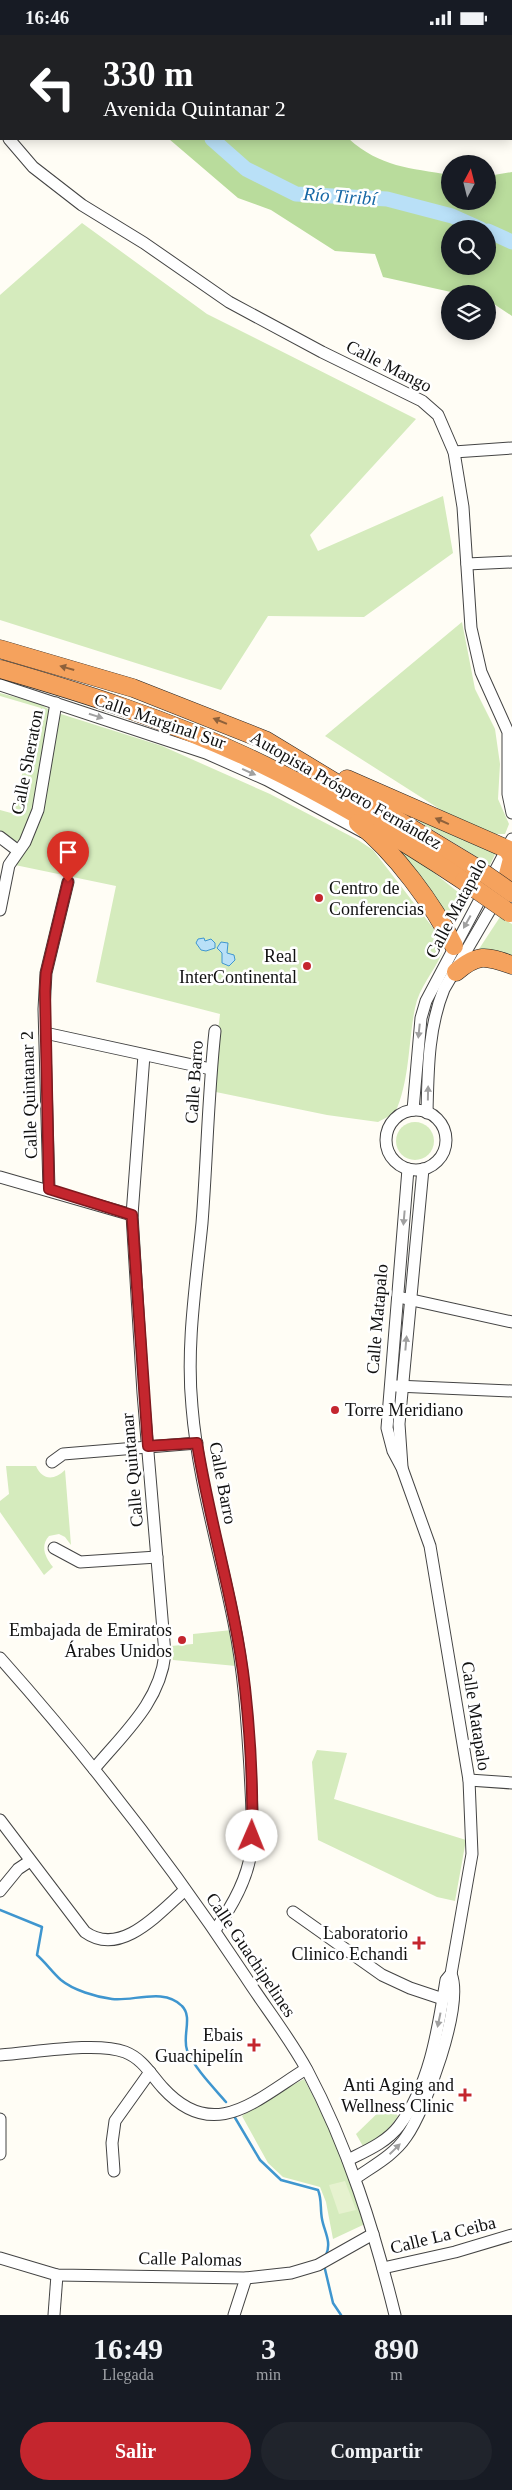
<!DOCTYPE html>
<html lang="es">
<meta charset="utf-8">
<style>
:root{--surface:#171b24;--page:#20242c;--text:#f1f3f6;--muted:#9ea1a6;--accent:#c4262e}
body{margin:0;font-family:"Times New Roman",serif;background:var(--page);color:var(--text);height:100vh;display:flex;flex-direction:column;font-size:19px;white-space:nowrap}
*{box-sizing:border-box;margin:0}
p{font-size:16px;color:var(--muted)}
.icon{flex:none;width:28px;height:28px;fill:none;stroke:currentColor;stroke-width:2;stroke-linecap:round;stroke-linejoin:round}
.map{position:relative;height:2280px;overflow:hidden}
.side{display:flex;flex-direction:column;background:var(--surface);flex:1}
.side>*{flex:none}
.banner{position:absolute;left:0px;top:0px;width:512px;height:105px;box-shadow:0 2px 12px #0003;background:#202124;color:#fff;overflow:hidden}
.needle{width:32px;rotate:7deg}
.fabs{position:absolute;left:441px;top:120px;display:grid;gap:10px}
.fabs a{display:grid;place-items:center;width:55px;height:55px;border-radius:50%;background:var(--surface);box-shadow:0 2px 12px #0003;font-size:25px}
.pin{position:absolute;display:grid;place-items:center;width:42px;height:42px;color:#fff;margin:-51px -21px;border-radius:50% 50% 50% 0;rotate:-45deg;box-shadow:0 0 5px #0007}
.pin .icon{rotate:45deg}
.me{position:absolute;width:55px;margin:-28px;rotate:1deg;stroke-linejoin:round;filter:drop-shadow(0 0 4px #0008)}
.turn{display:flex;align-items:center;gap:18px;height:105px;padding:0 20px;font-size:22px}
.turn .icon{width:65px;height:65px;stroke-width:2.5}
.turn b{display:block;font-size:35px;line-height:42px}
.eta{display:flex;justify-content:space-evenly;align-items:center;height:85px;text-align:center}
.eta b{font-size:30px;font-weight:600;line-height:35px}
.action{display:flex;gap:10px;margin-top:auto;padding:10px 20px}
.action a{flex:1;height:58px;border-radius:30px;background:var(--accent);color:#fff;font-size:20px;font-weight:600;line-height:58px;text-align:center}
.action a+a{background:var(--page);color:var(--text)}
.status{display:flex;justify-content:space-between;align-items:center;height:35px;padding:0 25px;background:var(--surface);direction:ltr}
.status svg{height:14px;fill:currentColor}
.map>svg:first-child{display:block}
.green{fill:#d5ebbd}
.forest{fill:#b9dc9c;fill-rule:evenodd}
.pitch{fill:#e6f2cf}
.water{fill:#b9e0f7;stroke:#3f96cf}
.lines{fill:none;stroke-linecap:round;stroke-linejoin:round}
.stream{stroke:#3f96cf;stroke-width:2.5}
.river{stroke:#b9e0f7;stroke-width:15}
.minor-casing{stroke:#444;stroke-width:13}
.highway-casing{stroke:#222;stroke-width:19}
.minor{stroke:#fff;stroke-width:11}
.highway{stroke:#f5a25d;stroke-width:18}
.highway-bridge-casing{stroke:#222;stroke-width:19;stroke-linecap:butt}
.highway-bridge{stroke:#f5a25d;stroke-width:18}
.oneway{fill:#8e613b}
.oneway2{fill:#a0a0a0}
.route-casing{stroke:#7f191e;stroke-width:12}
.route{stroke:#c4262e;stroke-width:9}
.poi-dot{fill:#c4262e;stroke:#fff;stroke-width:2}
.labels{text-anchor:middle;dominant-baseline:central;stroke-width:5;stroke-linejoin:round;paint-order:stroke}
.street-label{font-size:18px;fill:#111;stroke:#fff}
.poi-label{font-size:18px;fill:#111;stroke:#fff;text-anchor:end}
.water-label{font-size:19px;font-style:italic;fill:#1768a6;stroke:#fff}
</style>
<div class="status"><b>16:46</b><svg viewBox="0 0 49 12"><path d="M0 12V9h3v3zM5 12V6h3v6zM10 12V3h3v9zM15 12V0h3v12zM26 1h20v11H26zM47 4h2v5h-2z"/></svg></div>
<div class="map">
<svg width="512" height="2280" viewBox="0 0 512 2280">
<rect width="100%" height="100%" fill="#fffdf5"/>
<g class="green">
<polygon points="82,188 207,279 416,384 310,500 318,516 443,461 453,518 364,582 268,581 221,655 0,585 0,260"/>
<polygon points="462,587 475,654 495,694 500,729 498,764 509,789 505,799 487,799 449,780 325,701"/>
<path d="M 0,658 L 38,668 L 50,675 L 36,767 L 20,805 C 12,809 6,801 0,795 L 0,775 L 11,778 L 41,673 L 0,661 Z"/>
<path d="M 61,679 L 162,711 L 270,759 L 358,805 L 373,815 L 437,898 L 442,918 C 434,937 419,952 415,973 C 408,1008 410,1045 395,1078 L 378,1087 L 327,1080 L 211,1056 L 220,979 L 96,947 L 116,851 L 15,830 L 29,805 L 58,682 Z"/>
<polygon points="384,765 497,815 490,830"/>
<polygon points="394,812 427,832 464,862 450,888"/>
<polygon points="500,882 512,889 512,923 477,917"/>
<circle cx="415" cy="1106" r="19"/>
<path d="M 6,1431 L 36,1431 C 42,1445 54,1446 65,1435 L 71,1510 L 65,1502 L 59,1499 L 49,1501 C 40,1511 45,1522 53,1532 L 44,1540 L 0,1477 L 0,1466 L 9,1459 Z"/>
<polygon points="232,1595 236,1631 173,1625 171,1611 193,1609 193,1599"/>
<polygon points="317,1715 347,1718 334,1764 466,1805 455,1866 437,1862 318,1805 312,1727"/>
<path d="M 304,2044 C 330,2090 348,2139 365,2189 L 333,2204 L 326,2167 L 320,2152 L 283,2142 L 268,2128 L 242,2081 L 255,2070 Z"/>
<polygon points="387,2069 398,2081 384,2100 364,2113 356,2099"/>
</g>
<g class="forest">
<polygon points="110,0 253,0 254,1 111,1"/>
<path d="M 169,104 L 349,104 C 380,132 410,133 450,140 L 450,166 L 488,166 L 488,141 L 512,137 L 512,281 L 488,265 L 488,259 L 460,259 L 383,242 L 375,219 L 335,216 L 271,175 L 238,163 ZM 450,194 L 488,194 L 488,231 L 450,231 Z"/>
</g>
<polygon class="pitch" points="345,2146 356,2175 339,2179 329,2150"/>
<g class="water">
<polygon points="204,903 205,906 211,904 215,908 215,913 206,916 201,915 196,908 198,904"/>
<polygon points="221,907 228,908 227,918 234,920 235,925 229,931 222,928 222,918 217,913"/>
</g>
<g class="lines">
<g class="stream">
<path d="M 0,1875 L 42,1892 L 37,1920 C 46,1928 53,1938 61,1945 C 73,1955 96,1962 112,1964 C 132,1967 164,1952 182,1971 C 193,1982 182,2001 187,2015 C 195,2034 213,2052 226,2067"/>
<path d="M 234,2081 L 260,2125 L 281,2145 L 318,2155 C 322,2164 320,2174 322,2184 C 324,2196 332,2207 326,2220"/>
<polyline points="324,2230 333,2268 341,2280"/>
</g>
<g class="river">
<polyline points="177,0 177,1"/>
<polyline points="212,104 246,134 296,159 387,164 452,181 481,194"/>
<polyline points="488,196 512,207"/>
</g>
<defs>
<g id="minor">
<polyline points="346,1 346,0"/>
<polyline points="0,94 1,95"/>
<polyline points="9,104 33,132 82,170 144,208 229,267 322,317 422,366 438,380 454,417 463,472 471,593 481,637 508,697 508,759 512,778"/>
<polyline points="454,417 512,413"/>
<polyline points="467,529 512,527"/>
<polyline points="0,650 206,718 267,745 363,797"/>
<polyline points="0,802 17,815"/>
<polyline points="0,875 9,830 25,807 38,775 56,668"/>
<polyline points="45,998 211,1034"/>
<polyline points="413,1075 421,983 426,966 512,804"/>
<circle cx="416" cy="1105" r="30"/>
<path d="M 427,1078 C 428,1036 428,993 444,954 L 497,863"/>
<polyline points="0,1142 132,1180"/>
<polyline points="49,1154 44,974 46,938 68,847"/>
<polyline points="403,1263 512,1287"/>
<polyline points="396,1351 512,1356"/>
<polyline points="52,1427 63,1419 197,1408"/>
<polyline points="402,1432 399,1389 423,1134"/>
<polyline points="54,1513 80,1527 157,1522"/>
<path d="M 0,1623 C 89,1723 171,1829 245,1941 C 265,1972 289,2002 307,2035 C 348,2112 374,2195 395,2280"/>
<path d="M 94,1734 C 124,1698 160,1667 165,1619 L 143,1358 L 132,1180 L 144,1020"/>
<polyline points="469,1745 512,1748"/>
<path d="M 0,1785 L 85,1897 C 121,1923 160,1877 185,1855"/>
<polyline points="0,1856 18,1834 30,1826"/>
<polyline points="293,1877 382,1940 410,1953 443,1964"/>
<path d="M 215,1895 C 231,1873 247,1845 251,1817 C 254,1790 251,1761 250,1734 C 247,1685 244,1637 234,1588 C 220,1516 198,1445 192,1372 C 186,1311 196,1249 202,1188 C 207,1124 208,1060 215,996"/>
<path d="M 0,2020 C 33,2018 96,2006 125,2017 C 143,2024 151,2040 163,2053 C 214,2109 257,2064 306,2034"/>
<polyline points="0,2084 0,2119"/>
<path d="M 348,2125 C 366,2116 387,2107 399,2091 C 430,2050 438,1994 446,1945 L 451,1939 L 472,1819 L 469,1745 L 430,1511 L 402,1433 L 393,1416 L 387,1393 L 408,1134"/>
<polyline points="114,2136 112,2108 115,2086 150,2037"/>
<path d="M 356,2143 C 373,2131 394,2120 406,2102 C 426,2074 464,1970 451,1939"/>
<polyline points="0,2223 57,2240 246,2243 291,2238 318,2230 373,2199"/>
<polyline points="383,2233 455,2217 512,2200"/>
<polyline points="54,2280 57,2240"/>
<polyline points="234,2280 246,2243"/>
</g>
<g id="highway">
<polyline points="0,614 133,653 265,705 475,832"/>
<path d="M 0,634 C 84,658 168,685 247,722 C 323,758 395,800 464,846"/>
<polyline points="347,744 507,814 512,822"/>
<path d="M 358,788 C 395,817 434,870 454,911"/>
<polyline points="506,847 512,824"/>
<path d="M 456,937 C 478,918 486,921 512,930"/>
</g>
</defs>
<use href="#minor" class="minor-casing"/>
<use href="#highway" class="highway-casing"/>
<use href="#minor" class="minor"/>
<use href="#highway" class="highway"/>
<defs>
<g id="highway-bridge">
<polyline points="475,832 512,858"/>
<polyline points="464,846 510,878"/>
</g>
</defs>
<use href="#highway-bridge" class="highway-bridge-casing"/>
<use href="#highway-bridge" class="highway-bridge"/>
</g>
<defs><path id="oneway-solid" d="M-6-.8H1V-3.2L6.5 0L1 3.2V.8H-6Z" transform="scale(1.25)"/></defs>
<g class="oneway">
<use href="#oneway-solid" transform="translate(67 633) rotate(-164)"/>
<use href="#oneway-solid" transform="translate(220 686) rotate(-158)"/>
<use href="#oneway-solid" transform="translate(442 786) rotate(-156)"/>
</g>
<g class="oneway2">
<use href="#oneway-solid" transform="translate(96 681) rotate(18)"/>
<use href="#oneway-solid" transform="translate(249 737) rotate(24)"/>
<use href="#oneway-solid" transform="translate(467 887) rotate(119)"/>
<use href="#oneway-solid" transform="translate(419 996) rotate(96)"/>
<use href="#oneway-solid" transform="translate(428 1058) rotate(-89)"/>
<use href="#oneway-solid" transform="translate(404 1183) rotate(95)"/>
<use href="#oneway-solid" transform="translate(406 1308) rotate(-85)"/>
<use href="#oneway-solid" transform="translate(439 1985) rotate(102)"/>
<use href="#oneway-solid" transform="translate(395 2114) rotate(-44)"/>
</g>
<g class="lines">
<defs>
<path id="route" d="M 68,847 L 46,938 L 45,956 L 49,1154 L 132,1180 L 148,1411 L 197,1408 C 210,1490 236,1571 245,1653 C 250,1698 253,1756 252,1801"/>
</defs>
<use href="#route" class="route-casing"/>
<use href="#route" class="route"/>
</g>
<g class="poi-dot">
<circle cx="319" cy="863" r="5"/>
<circle cx="307" cy="931" r="5"/>
<circle cx="335" cy="1375" r="5"/>
<circle cx="182" cy="1605" r="5"/>
<path d="M416.5 1900.5h5v5h5v5h-5v5h-5v-5h-5v-5h5z"/>
<path d="M251.5 2002.5h5v5h5v5h-5v5h-5v-5h-5v-5h5z"/>
<path d="M462.5 2052.5h5v5h5v5h-5v5h-5v-5h-5v-5h5z"/>
</g>
<g class="labels">
<g class="street-label">
<text transform="translate(389 331) rotate(27)">Calle Mango</text>
<text transform="translate(160 686) rotate(19)">Calle Marginal Sur</text>
<text transform="translate(27 727) rotate(-79)">Calle Sheraton</text>
<text transform="translate(346 755) rotate(30)">Autopista Próspero Fernández</text>
<text transform="translate(456 873) rotate(-62)">Calle Matapalo</text>
<text transform="translate(194 1047) rotate(-86)">Calle Barro</text>
<text transform="translate(29 1060) rotate(-92)">Calle Quintanar 2</text>
<text transform="translate(377 1284) rotate(-85)">Calle Matapalo</text>
<text transform="translate(132 1435) rotate(-95)">Calle Quintanar</text>
<text transform="translate(223 1448) rotate(79)">Calle Barro</text>
<text transform="translate(476 1681) rotate(81)">Calle Matapalo</text>
<text transform="translate(251 1920) rotate(56)">Calle Guachipelines</text>
<text transform="translate(443 2200) rotate(-14)">Calle La Ceiba</text>
<text transform="translate(190 2224) rotate(1)">Calle Palomas</text>
</g>
<g class="poi-label">
<text x="329" y="853" text-anchor="start">Centro de<tspan x="329" dy="21">Conferencias</tspan></text>
<text x="297" y="921">Real<tspan x="297" dy="21">InterContinental</tspan></text>
<text x="345" y="1375" text-anchor="start">Torre Meridiano</text>
<text x="172" y="1595">Embajada de Emiratos<tspan x="172" dy="21">Árabes Unidos</tspan></text>
<text x="408" y="1898">Laboratorio<tspan x="408" dy="21">Clinico Echandi</tspan></text>
<text x="243" y="2000">Ebais<tspan x="243" dy="21">Guachipelín</tspan></text>
<text x="454" y="2050">Anti Aging and<tspan x="454" dy="21">Wellness Clinic</tspan></text>
</g>
<g class="water-label">
<text transform="translate(340 161) rotate(4)">Río Tiribí</text>
</g>
</g>
</svg>
<div class="fabs">
<a><svg class="needle" viewBox="-14 -14 28 28"><path d="M0-13l5 13h-10z" fill="#e53935"/><path d="M0 13l5-13h-10z" fill="#9ea1a6"/></svg></a>
<a><svg class="icon" aria-label="search" viewBox="0 0 24 24"><circle cx="10" cy="10" r="6"/><path d="M15 15l6 6"/></svg></a>
<a><svg class="icon" aria-label="layers" viewBox="0 0 24 24"><path d="M12 4l9 5-9 5-9-5zM3 14l9 5 9-5"/></svg></a>
</div>
<div class="pin" style="left:68px;top:847px;background:#d93025"><svg class="icon" aria-label="arrive" viewBox="0 0 24 24"><path d="M6 21V4h12l-3 4 3 4H6"/></svg></div>
<svg class="me" style="left:252px;top:1801px" viewBox="-20 -20 40 40"><circle r="19" fill="#fff"/><path d="M0-13L10 11 0 6-10 11z" fill="#c4262e"/></svg>
<div class="banner">
<div class="turn"><svg class="icon" aria-label="left" viewBox="0 0 24 24"><path d="M17 20v-9H6M10 6l-5 5 5 5"/></svg><div><b>330 m</b>Avenida Quintanar 2</div></div>
</div>
</div>
<section class="side">
<div class="eta">
<div><b>16:49</b><p>Llegada</p></div>
<div><b>3</b><p>min</p></div>
<div><b>890</b><p>m</p></div>
</div>
<div class="action"><a>Salir</a><a>Compartir</a></div>
</section>
